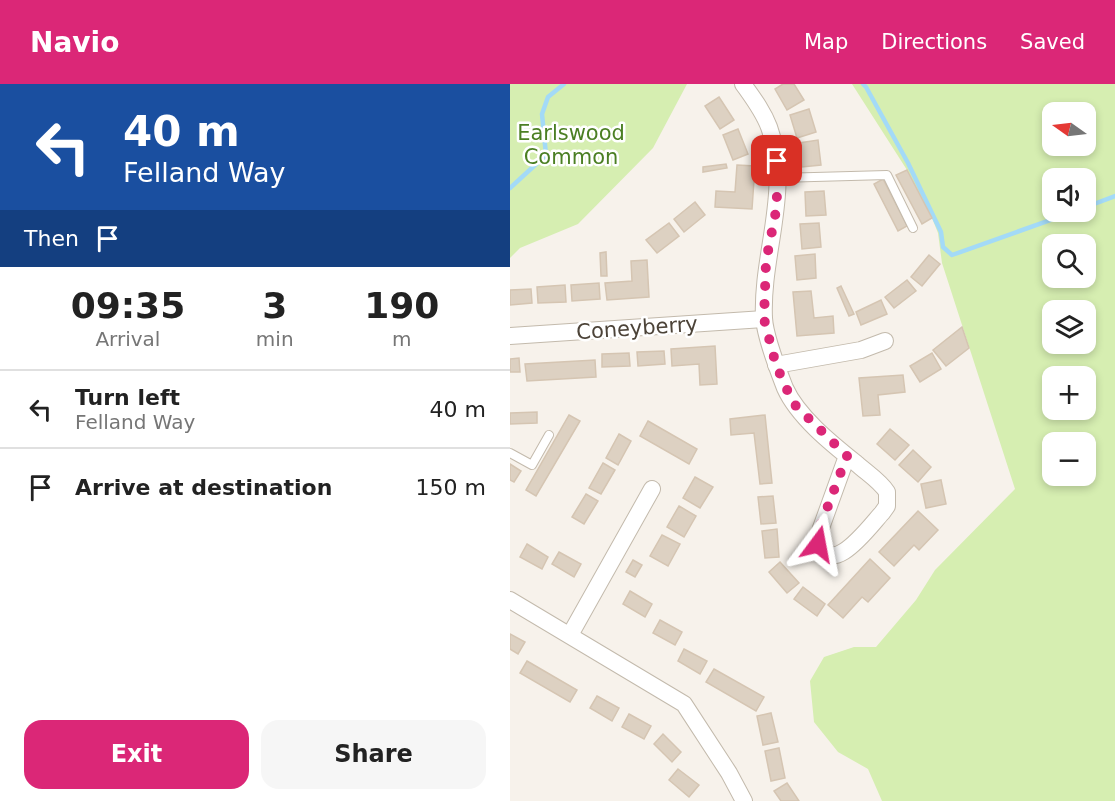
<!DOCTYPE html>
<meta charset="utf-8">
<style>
:root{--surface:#fff;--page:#f6f6f6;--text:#222;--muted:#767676;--line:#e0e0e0;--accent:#db2777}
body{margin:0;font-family:"DejaVu Sans",sans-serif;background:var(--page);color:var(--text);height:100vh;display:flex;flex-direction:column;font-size:22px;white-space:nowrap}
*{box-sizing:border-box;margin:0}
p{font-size:20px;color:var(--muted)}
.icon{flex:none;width:33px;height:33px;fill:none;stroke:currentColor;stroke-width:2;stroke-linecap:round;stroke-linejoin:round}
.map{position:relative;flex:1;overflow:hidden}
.drawer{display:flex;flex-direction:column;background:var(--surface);width:510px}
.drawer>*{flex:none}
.top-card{background:#1a4fa0;color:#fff;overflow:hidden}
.needle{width:39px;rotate:284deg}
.fabs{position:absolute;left:532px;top:18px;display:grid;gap:12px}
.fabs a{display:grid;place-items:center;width:54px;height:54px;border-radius:12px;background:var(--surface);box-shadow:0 3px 9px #0003;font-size:30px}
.pin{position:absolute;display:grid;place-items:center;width:51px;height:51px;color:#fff;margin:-26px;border-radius:12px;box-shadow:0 3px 9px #0006}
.me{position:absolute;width:66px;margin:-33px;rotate:13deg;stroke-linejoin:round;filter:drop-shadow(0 0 4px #0008)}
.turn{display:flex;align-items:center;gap:21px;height:126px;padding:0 24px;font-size:27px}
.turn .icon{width:78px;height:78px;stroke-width:2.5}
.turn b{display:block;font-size:42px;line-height:51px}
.then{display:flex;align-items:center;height:57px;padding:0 24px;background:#0003;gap:12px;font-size:22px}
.eta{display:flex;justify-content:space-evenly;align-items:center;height:102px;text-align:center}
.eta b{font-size:36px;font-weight:700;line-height:42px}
.cta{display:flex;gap:12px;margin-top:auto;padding:12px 24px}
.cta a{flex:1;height:69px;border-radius:18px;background:var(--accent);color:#fff;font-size:24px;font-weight:700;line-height:69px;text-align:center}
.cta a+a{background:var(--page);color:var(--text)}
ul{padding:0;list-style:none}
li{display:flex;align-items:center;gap:18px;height:78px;padding:0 24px;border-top:2px solid var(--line)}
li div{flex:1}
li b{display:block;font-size:22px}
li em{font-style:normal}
header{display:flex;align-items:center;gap:36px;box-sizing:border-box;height:84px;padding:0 30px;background:var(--accent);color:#fff}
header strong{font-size:28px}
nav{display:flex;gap:33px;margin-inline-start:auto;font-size:21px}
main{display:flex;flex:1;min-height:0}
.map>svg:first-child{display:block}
.green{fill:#d6eeb1;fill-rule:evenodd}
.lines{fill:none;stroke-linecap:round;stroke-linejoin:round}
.stream{stroke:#a3daf7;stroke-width:4.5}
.building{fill:#ddd1c2;stroke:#d5c5b2;stroke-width:1.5}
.service-casing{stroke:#c3baac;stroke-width:10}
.minor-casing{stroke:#c3baac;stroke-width:18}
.service{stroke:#fff;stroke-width:8}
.minor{stroke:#fff;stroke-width:16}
.route{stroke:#db2777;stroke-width:10;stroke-dasharray:0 18}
.labels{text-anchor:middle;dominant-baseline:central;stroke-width:5;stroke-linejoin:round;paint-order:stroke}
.park-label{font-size:21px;fill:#4b7f23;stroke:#fff}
.street-label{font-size:21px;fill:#4c4338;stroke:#fff}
</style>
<header>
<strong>Navio</strong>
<nav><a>Map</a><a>Directions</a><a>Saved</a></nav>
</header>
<main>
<section class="drawer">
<div class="top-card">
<div class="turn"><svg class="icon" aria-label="left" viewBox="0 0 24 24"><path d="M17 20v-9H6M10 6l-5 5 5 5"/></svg><div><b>40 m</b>Felland Way</div></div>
<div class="then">Then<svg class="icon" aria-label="arrive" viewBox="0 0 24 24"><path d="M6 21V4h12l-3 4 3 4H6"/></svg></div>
</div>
<div class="eta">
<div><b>09:35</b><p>Arrival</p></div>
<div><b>3</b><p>min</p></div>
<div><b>190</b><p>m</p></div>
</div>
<ul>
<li><svg class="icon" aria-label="left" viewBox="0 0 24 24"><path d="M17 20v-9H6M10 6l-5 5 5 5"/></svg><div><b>Turn left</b><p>Felland Way</p></div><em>40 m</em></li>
<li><svg class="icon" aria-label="arrive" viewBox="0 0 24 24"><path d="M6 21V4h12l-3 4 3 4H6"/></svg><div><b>Arrive at destination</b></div><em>150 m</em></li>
</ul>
<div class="cta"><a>Exit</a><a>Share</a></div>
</section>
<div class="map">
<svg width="605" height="717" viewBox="0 0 605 717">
<rect width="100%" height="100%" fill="#f7f2eb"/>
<g class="green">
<polygon points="0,0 177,0 143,64 68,140 10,164 0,174"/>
<path d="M 342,0 L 605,0 L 605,717 L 372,717 L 358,685 L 328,668 L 304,638 L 300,597 L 314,573 L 344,563 L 366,563 L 406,516 L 425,486 L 505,405 L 432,179 L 428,149 L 422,134 L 397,86 ZM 543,28 L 576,28 L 576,62 L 543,62 ZM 543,94 L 576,94 L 576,128 L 543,128 ZM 543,160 L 576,160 L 576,194 L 543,194 ZM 543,226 L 576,226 L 576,260 L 543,260 ZM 543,292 L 576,292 L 576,326 L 543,326 ZM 543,358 L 576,358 L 576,392 L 543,392 Z"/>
</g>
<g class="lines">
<g class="stream">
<polyline points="353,0 356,3 398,79 431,148 433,163 442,171 563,128"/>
<polyline points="0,104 36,71 32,30 38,13 54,0"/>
<polyline points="576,123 605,112"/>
</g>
</g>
<g class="building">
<polygon points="273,0 284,0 294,16 277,26 265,5"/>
<polygon points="209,13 224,36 210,45 195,22"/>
<polygon points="299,25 306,48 287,54 280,31"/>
<polygon points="228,45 238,70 223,76 213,51"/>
<polygon points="308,56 311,81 292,83 289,59"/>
<polygon points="216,80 217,84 193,88 193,83"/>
<polygon points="227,81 245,82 242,125 205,123 206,107 225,108"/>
<polygon points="397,86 422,134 412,140 386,91"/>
<polygon points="373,95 397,142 388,147 364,100"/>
<polygon points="314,107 316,131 296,132 295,108"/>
<polygon points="185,118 195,131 174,148 164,135"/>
<polygon points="159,139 169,152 147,169 136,156"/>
<polygon points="309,139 311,163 292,165 290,140"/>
<polygon points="96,168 97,192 91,192 90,169"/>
<polygon points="305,170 306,194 287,196 285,172"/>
<polygon points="419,171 430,180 412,202 401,193"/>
<polygon points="137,176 139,213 97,216 95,199 122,197 121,177"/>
<polygon points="397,196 406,207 384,224 375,213"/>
<polygon points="89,199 90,215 62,217 61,201"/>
<polygon points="55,201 56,218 28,219 27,203"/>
<polygon points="331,202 344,230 339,232 327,204"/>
<polygon points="21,205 22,219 0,221 0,206"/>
<polygon points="301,207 304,234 323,232 324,249 287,252 283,208"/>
<polygon points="371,216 377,230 351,241 346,228"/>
<polygon points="452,243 459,264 436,282 423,266"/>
<polygon points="205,262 207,300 190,301 189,280 162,282 161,265"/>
<polygon points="154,267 155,280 128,282 127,268"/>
<polygon points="119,269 120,282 92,283 92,270"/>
<polygon points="422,269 431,285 410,298 400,282"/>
<polygon points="9,274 10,288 0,288 0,275"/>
<polygon points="85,276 86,293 17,297 15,280"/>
<polygon points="393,291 395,308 368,311 370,331 353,332 349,294"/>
<polygon points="27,328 27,339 0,340 0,329"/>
<polygon points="59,331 70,337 26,412 16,406"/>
<polygon points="255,331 262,399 250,400 244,349 221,351 220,335"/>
<polygon points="138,337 187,365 179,380 130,352"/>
<polygon points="380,345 399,361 385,376 367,360"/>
<polygon points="109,350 121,357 108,381 96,374"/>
<polygon points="403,366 421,383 408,398 389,381"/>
<polygon points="93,379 105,386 91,410 79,404"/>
<polygon points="0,380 11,387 4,398 0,396"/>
<polygon points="185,393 203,403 190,424 173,414"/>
<polygon points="431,396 436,420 416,424 411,400"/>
<polygon points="76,410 88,417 74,440 62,433"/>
<polygon points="263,412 266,439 251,440 248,413"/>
<polygon points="169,422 186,432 174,453 157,443"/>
<polygon points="408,427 428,446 409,466 404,461 384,482 369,468"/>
<polygon points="267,445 269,473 255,474 252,447"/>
<polygon points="152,451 170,460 158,482 140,472"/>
<polygon points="17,460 38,473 32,485 10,473"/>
<polygon points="49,468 71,480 64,493 42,480"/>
<polygon points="360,475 380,494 358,518 352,513 333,534 318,521"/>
<polygon points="123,476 132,481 125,493 116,488"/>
<polygon points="270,478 289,499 277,509 259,488"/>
<polygon points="293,503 315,520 307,532 284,515"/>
<polygon points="120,507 142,520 135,533 113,520"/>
<polygon points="150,536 172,548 165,561 143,549"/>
<polygon points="0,550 15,558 8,570 0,565"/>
<polygon points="174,565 197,577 190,590 168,577"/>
<polygon points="17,577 67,606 60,618 10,589"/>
<polygon points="204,585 254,613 246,627 196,598"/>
<polygon points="87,612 109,624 102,637 80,624"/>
<polygon points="261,629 268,658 253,661 247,632"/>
<polygon points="119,630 141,642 134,655 112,643"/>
<polygon points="153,650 171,668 162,678 144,660"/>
<polygon points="269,664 275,694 261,697 255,667"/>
<polygon points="168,685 189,701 179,713 159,696"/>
<polygon points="277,699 289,717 271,717 264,707"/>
</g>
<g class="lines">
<defs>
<g id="service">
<polyline points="268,94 377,91 403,144"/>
<polyline points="0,369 22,381 39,351"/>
</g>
<g id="minor">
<path d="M 233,0 C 243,14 253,27 259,43 C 282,106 251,170 254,234 C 255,253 268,286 275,304 C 288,333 322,360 347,380 C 357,389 370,397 377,408 L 377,422 L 372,429 C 359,443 319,499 307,455 L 337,372"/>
<polyline points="0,252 254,235"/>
<polyline points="266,281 351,266 375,257"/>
<polyline points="0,516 174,620 219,689 234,717"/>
<polyline points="60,551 142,405"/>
</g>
</defs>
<use href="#service" class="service-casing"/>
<use href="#minor" class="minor-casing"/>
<use href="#service" class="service"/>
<use href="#minor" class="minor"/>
</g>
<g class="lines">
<polyline class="route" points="267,77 268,94 266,127 256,177 254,235 266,281 283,319 337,372 308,448 308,460"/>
</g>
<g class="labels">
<g class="park-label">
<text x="61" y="49">Earlswood<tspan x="61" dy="24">Common</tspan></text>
</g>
<g class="street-label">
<text transform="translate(127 244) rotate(-4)">Coneyberry</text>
</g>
</g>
</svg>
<div class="fabs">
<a><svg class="needle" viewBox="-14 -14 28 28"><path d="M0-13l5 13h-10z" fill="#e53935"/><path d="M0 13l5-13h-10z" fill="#767676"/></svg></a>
<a><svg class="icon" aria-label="sound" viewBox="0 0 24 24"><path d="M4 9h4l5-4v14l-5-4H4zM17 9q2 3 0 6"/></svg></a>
<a><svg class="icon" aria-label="search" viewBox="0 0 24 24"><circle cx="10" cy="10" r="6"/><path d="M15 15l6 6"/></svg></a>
<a><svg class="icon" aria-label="layers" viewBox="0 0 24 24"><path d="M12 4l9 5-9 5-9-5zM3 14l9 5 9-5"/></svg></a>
<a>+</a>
<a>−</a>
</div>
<div class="pin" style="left:267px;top:77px;background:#d93025"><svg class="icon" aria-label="arrive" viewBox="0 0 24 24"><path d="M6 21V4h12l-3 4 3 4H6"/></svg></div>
<svg class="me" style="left:308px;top:460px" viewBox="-20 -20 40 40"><path d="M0-17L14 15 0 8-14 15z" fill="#db2777" stroke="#fff" stroke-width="4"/></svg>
</div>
</main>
